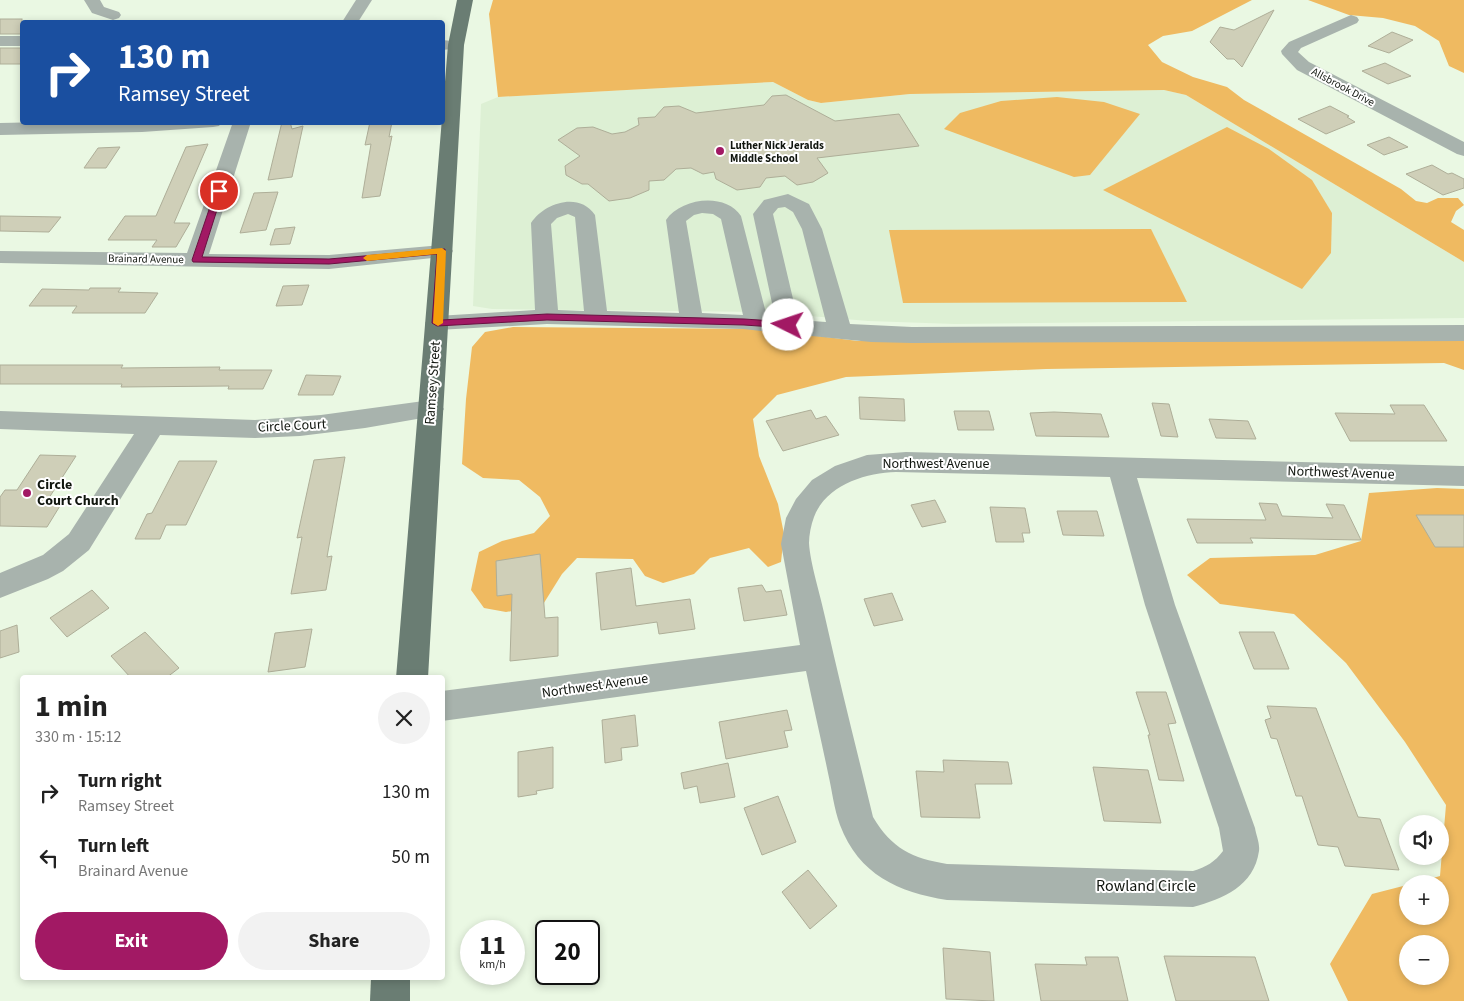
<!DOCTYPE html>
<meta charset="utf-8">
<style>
:root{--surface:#fff;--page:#f2f2f2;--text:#222;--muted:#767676;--accent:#a21964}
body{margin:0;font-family:"Source Sans 3",sans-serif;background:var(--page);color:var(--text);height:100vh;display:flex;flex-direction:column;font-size:19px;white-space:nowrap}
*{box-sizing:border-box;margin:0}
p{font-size:16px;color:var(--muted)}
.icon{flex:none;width:28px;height:28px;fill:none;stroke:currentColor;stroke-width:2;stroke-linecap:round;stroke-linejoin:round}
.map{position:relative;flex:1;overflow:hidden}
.side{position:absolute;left:20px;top:675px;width:425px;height:305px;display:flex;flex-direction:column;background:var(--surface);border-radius:5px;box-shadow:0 2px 8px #0003}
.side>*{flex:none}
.guide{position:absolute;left:20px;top:20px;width:425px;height:105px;border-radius:5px;box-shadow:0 2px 8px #0003;background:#1a4fa0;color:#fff;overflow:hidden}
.controls{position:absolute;left:1399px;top:815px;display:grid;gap:10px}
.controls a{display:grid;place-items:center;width:50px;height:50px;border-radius:50%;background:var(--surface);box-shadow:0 2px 8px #0003;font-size:25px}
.speed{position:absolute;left:460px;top:920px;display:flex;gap:10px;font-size:25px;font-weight:700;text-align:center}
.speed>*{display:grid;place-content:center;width:65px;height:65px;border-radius:50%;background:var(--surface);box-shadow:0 2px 8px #0003;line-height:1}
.speed small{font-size:12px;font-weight:400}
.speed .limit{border:2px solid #111;border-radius:8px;background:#fff;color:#111}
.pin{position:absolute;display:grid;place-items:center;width:42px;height:42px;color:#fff;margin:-21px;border:2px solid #fff;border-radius:50%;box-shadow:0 1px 5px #0007}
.me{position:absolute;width:55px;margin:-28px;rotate:274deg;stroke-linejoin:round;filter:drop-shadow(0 0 4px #0008)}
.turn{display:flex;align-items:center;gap:18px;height:105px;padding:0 15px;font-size:22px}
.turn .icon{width:65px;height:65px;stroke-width:2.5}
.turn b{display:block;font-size:35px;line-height:42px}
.round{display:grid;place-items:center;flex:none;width:52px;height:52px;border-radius:26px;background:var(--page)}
.head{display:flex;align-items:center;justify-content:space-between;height:85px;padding:0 15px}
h1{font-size:30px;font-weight:700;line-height:38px}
.button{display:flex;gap:10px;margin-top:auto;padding:10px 15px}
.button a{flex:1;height:58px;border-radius:30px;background:var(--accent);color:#fff;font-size:20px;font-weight:700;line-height:58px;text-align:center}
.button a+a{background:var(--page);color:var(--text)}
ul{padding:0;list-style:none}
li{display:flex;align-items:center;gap:15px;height:65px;padding:0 15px}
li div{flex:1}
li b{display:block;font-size:19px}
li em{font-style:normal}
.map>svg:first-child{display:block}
.built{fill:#ddf0d4}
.green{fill:#efba61;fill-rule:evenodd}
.building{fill:#cfcfb8;stroke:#aeae98}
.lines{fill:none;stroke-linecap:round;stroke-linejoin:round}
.minor{fill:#a8b3ad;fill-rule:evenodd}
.major{fill:#6a7d73;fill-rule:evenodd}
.route{fill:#a21964;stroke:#691041}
.slow{fill:#f59e0b}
.poi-dot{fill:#a21964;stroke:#fff;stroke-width:2}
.labels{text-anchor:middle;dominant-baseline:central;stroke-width:4;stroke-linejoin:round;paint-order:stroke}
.far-street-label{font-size:11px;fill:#10150e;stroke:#fff}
.far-poi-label{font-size:11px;font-weight:bold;fill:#10150e;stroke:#fff;text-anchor:start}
.street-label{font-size:14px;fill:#10150e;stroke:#fff}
.poi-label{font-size:14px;font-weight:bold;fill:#10150e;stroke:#fff;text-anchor:start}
.near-street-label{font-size:16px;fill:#10150e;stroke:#fff}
</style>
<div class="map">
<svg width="1464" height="1001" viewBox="0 0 1464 1001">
<rect width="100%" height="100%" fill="#eaf8e3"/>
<polygon class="built" points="773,82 808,100 821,103 910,94 1164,90 1186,95 1464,262 1464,318 955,324 868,321 764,312 492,309 473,306 481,104 498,97"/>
<g class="green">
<polygon points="493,0 1252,0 1192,31 1163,36 1148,45 1162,62 1193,77 1227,87 1244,100 1401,189 1416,201 1427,203 1438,198 1458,198 1464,205 1456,211 1451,222 1464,230 1464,262 1186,95 1164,90 910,94 821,103 808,100 773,82 498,97 489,14"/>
<polygon points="1308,0 1464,0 1464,73 1449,66 1439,41 1415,26 1383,18 1349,15"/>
<polygon points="1057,97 1104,102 1140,114 1090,175 1074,177 944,129 960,113 1001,101"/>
<polygon points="1227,127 1269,149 1312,180 1332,213 1331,253 1302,289 1103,190"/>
<polygon points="1151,229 1187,302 903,303 889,230"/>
<polygon points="513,327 762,329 858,341 1464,334 1464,370 1444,363 1046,369 846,377 777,395 753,419 759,456 778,504 784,534 781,562 768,567 749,548 710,558 694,574 663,583 645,576 633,559 577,558 562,574 542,606 506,612 484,608 471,590 479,552 502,541 534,533 550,516 540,497 519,480 483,478 462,464 466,399 472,347 485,332"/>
<path d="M 1437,488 L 1464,489 L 1464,1001 L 1348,1001 L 1330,964 L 1372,894 L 1407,885 L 1408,916 L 1440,916 L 1440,884 L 1412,884 L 1440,876 L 1446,805 L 1405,742 L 1346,663 L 1294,614 L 1220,604 L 1187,575 L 1210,558 L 1315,555 L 1361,541 L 1369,493 ZM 1408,944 L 1440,944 L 1440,976 L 1408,976 Z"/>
</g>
<g class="building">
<polygon points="1274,10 1242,67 1234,59 1227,59 1210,42 1220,27 1234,30"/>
<rect x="0" y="19" width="22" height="15"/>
<polygon points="1392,32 1413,40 1389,53 1368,46"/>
<rect x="0" y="48" width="22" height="16"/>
<polygon points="1385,63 1411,76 1388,84 1362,71"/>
<polygon points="786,95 835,121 899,114 919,146 817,158 828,173 813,182 797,185 785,176 766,178 760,187 737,190 716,179 714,172 703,174 691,168 676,169 664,180 649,181 649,190 630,198 609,201 588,184 582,184 566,175 565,166 580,156 558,140 577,128 593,127 612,134 625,132 639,125 638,118 655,117 664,107 679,106 696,113 764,105 772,96"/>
<polygon points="1330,106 1349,116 1347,117 1355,122 1326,134 1298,119"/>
<polygon points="282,122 290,122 292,129 303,126 292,177 268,180"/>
<polygon points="370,122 392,122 389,137 392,136 380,196 362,198 371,144 365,145"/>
<polygon points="1389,137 1408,147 1384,155 1367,145"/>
<polygon points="208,144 174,223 190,223 176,247 152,247 157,240 108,240 125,216 156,216 186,147"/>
<polygon points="120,147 106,168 84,168 98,148"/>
<polygon points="1432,165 1448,174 1452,173 1464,179 1464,188 1443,195 1406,174"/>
<polygon points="278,192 266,230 240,233 254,193"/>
<polygon points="0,216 61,217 49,232 0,231"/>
<polygon points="295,227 290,244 270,245 275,229"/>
<polygon points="309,285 302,305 276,306 283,286"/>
<polygon points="90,288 121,288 118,292 158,293 145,313 72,313 77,306 29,306 42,289 89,290"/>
<polygon points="0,365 123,365 121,368 220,367 219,370 272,370 263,389 228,389 229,386 121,387 122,384 0,384"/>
<polygon points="306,375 341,376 333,395 298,395"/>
<polygon points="859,397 904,399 905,421 860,419"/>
<polygon points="1152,403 1169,404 1178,437 1161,436"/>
<polygon points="1390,405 1424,405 1447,441 1350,441 1335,413 1395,414"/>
<polygon points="811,410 816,419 826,416 839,435 783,451 766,421"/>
<polygon points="954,411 989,411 994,430 958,430"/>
<polygon points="1054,412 1101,414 1109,437 1036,436 1030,413"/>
<polygon points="1209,419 1248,421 1256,439 1216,438"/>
<polygon points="40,455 76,456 47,501 63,501 47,527 0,526 0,497 5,490 17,490"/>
<polygon points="345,457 327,557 332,556 326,590 291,594 302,537 297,538 314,460"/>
<polygon points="179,461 217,461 186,525 166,525 160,539 135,539 147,514 152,513"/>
<polygon points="935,500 946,522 922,527 911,505"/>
<polygon points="1259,503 1277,504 1282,516 1333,518 1326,504 1344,505 1361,540 1250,538 1253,543 1197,543 1187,519 1266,520"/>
<polygon points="990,507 1025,508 1030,533 1022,533 1024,542 996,542"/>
<polygon points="1057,511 1097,511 1104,536 1063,535"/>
<polygon points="1416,515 1464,515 1464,547 1435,547"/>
<polygon points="540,554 545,618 558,617 558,656 510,661 512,594 497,596 496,561"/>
<polygon points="631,568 636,606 690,599 695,629 659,634 657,622 601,630 596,573"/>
<polygon points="762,585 766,592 781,590 787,615 744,621 738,588"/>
<polygon points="92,590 109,608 67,637 50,618"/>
<polygon points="892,593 903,620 874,626 864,599"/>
<polygon points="17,625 19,652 0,658 0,631"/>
<polygon points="312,629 305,667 268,672 275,633"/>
<polygon points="145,632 179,668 166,678 131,678 111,656"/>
<polygon points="1239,632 1274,632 1289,669 1254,669"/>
<polygon points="1136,692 1166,692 1176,723 1168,724 1184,781 1159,780 1148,735 1150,735"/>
<polygon points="1267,706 1316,708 1358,817 1380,819 1399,870 1345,866 1338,847 1318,845 1302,796 1296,796 1277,739 1271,738 1265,720 1271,718"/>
<polygon points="787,710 792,730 784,731 788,747 726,759 719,722"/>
<polygon points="635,715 638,746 621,748 622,760 605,763 602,720"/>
<polygon points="553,747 553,788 536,791 537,794 518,797 518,752"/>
<polygon points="943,760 1008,762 1012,784 975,784 980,818 921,817 916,771 944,772"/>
<polygon points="728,763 735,797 700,803 697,786 684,789 681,773"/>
<polygon points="1093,767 1148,770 1161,823 1104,821"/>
<polygon points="778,796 796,842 762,855 744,808"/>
<polygon points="808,870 837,906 810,929 782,892"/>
<polygon points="943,948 990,952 994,1001 946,999"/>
<polygon points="1164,956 1255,957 1269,1001 1176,1001"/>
<polygon points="1085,957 1118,957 1128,1001 1041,1001 1035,964 1087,965"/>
</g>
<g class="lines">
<g class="minor">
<polygon points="84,0 100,0 104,7 119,12 121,15 119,18 113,20 92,13"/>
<polygon points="356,0 372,0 358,22 342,22"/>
<polygon points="1351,15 1357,17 1359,20 1357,23 1301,48 1298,52 1309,62 1464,142 1464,156 1457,154 1297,70 1282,54 1281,51 1289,42"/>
<rect x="0" y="36" width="22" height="10"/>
<polygon points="442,40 462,42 464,45 462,48 442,50"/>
<polygon points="45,122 222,122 219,126 213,127 142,132 0,135 0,123"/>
<polygon points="233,122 251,122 209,254 329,255 442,245 450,246 453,251 450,256 442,257 329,269 0,263 0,251 187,253"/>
<path d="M 788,194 L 809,204 L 822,229 L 850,324 L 912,327 L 1464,325 L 1464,341 L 912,343 L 871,342 L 743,329 L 547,324 L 437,330 L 429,328 L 425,323 L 429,318 L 437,316 L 535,310 L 531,223 C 544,203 579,191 595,215 L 607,311 L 679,313 L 666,220 C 681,198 725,192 741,216 L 767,317 L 775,317 L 753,214 L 764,200 ZM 785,207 L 793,212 L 802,229 L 826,322 L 798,320 L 773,214 L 778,208 ZM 702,213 L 713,214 L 721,219 L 743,315 L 702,313 L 686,221 L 694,215 ZM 568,214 L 575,217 L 584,311 L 558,310 L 551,224 L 557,218 Z"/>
<polygon points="431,400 440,403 444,409 440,415 365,428 300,436 255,438 160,435 89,550 63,571 48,579 0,598 0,573 43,555 69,534 134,434 0,429 0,411 255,420 321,415"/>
<path d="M 906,452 L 1464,466 L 1464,486 L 1137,478 L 1175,605 L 1255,828 C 1256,835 1260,843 1259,851 C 1254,886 1223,899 1193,907 L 947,900 C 898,892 859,875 840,825 C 834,809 832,790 828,773 C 821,739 813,705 806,671 L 442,721 L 442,691 L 800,645 L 781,544 L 786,518 L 796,499 L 812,480 L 835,466 L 867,455 ZM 896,472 L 1110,477 L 1145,605 L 1219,828 L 1223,851 C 1215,862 1206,867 1193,871 L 947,864 C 912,858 892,849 873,817 C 857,751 840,684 825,617 C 821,597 810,563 809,543 C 809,535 811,525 814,517 C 826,485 865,473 896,472 Z"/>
</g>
<g class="major">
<polygon points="457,0 473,0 464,45 428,678 396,678 448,45"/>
<polygon points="371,978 410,978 410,1001 370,1001"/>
</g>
</g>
<polygon class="route" points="216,189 223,191 202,257 329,259 445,249 442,320 547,314 744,319 788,322 793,325 788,328 744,325 547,320 437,326 432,323 437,254 329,264 193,262 192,260"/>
<polygon class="slow" points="442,248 446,251 443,323 438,326 433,323 437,254 367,261 363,258 367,255"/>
<g class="poi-dot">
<circle cx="720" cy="151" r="5"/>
<circle cx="27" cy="493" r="5"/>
</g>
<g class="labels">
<g class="far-street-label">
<text transform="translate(1343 87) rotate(28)">Allsbrook Drive</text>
<text transform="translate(146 259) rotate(1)">Brainard Avenue</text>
</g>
<g class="far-poi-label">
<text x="730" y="145">Luther Nick Jeralds<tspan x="730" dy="13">Middle School</tspan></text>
</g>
<g class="street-label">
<text transform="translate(433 383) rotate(-86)">Ramsey Street</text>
<text transform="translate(292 426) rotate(-3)">Circle Court</text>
<text x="936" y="464">Northwest Avenue</text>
<text transform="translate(1341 473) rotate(2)">Northwest Avenue</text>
<text transform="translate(595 686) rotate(-8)">Northwest Avenue</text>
</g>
<g class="poi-label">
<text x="37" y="485">Circle<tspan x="37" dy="16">Court Church</tspan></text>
</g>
<g class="near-street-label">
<text x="1146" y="886">Rowland Circle</text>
</g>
</g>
</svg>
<div class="controls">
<a><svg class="icon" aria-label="sound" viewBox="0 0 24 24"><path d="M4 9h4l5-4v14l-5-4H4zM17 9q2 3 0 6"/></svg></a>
<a>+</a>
<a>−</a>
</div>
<div class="speed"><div>11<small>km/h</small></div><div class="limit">20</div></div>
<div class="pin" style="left:219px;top:191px;background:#d93025"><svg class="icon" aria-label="arrive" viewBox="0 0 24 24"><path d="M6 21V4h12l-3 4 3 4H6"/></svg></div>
<svg class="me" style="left:788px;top:325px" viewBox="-20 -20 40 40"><circle r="19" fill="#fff"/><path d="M0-13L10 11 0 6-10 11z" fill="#a21964"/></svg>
<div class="guide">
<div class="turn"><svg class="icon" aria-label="right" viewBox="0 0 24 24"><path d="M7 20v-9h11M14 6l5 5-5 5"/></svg><div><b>130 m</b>Ramsey Street</div></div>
</div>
<section class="side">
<div class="head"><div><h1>1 min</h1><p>330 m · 15:12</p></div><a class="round"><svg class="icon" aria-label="close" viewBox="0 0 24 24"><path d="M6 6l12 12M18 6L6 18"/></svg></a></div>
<ul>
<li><svg class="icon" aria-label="right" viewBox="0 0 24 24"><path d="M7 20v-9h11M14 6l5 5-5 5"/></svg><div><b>Turn right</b><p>Ramsey Street</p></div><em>130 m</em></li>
<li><svg class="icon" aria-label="left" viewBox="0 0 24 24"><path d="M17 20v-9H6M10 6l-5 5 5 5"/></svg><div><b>Turn left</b><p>Brainard Avenue</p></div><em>50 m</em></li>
</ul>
<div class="button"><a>Exit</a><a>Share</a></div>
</section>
</div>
